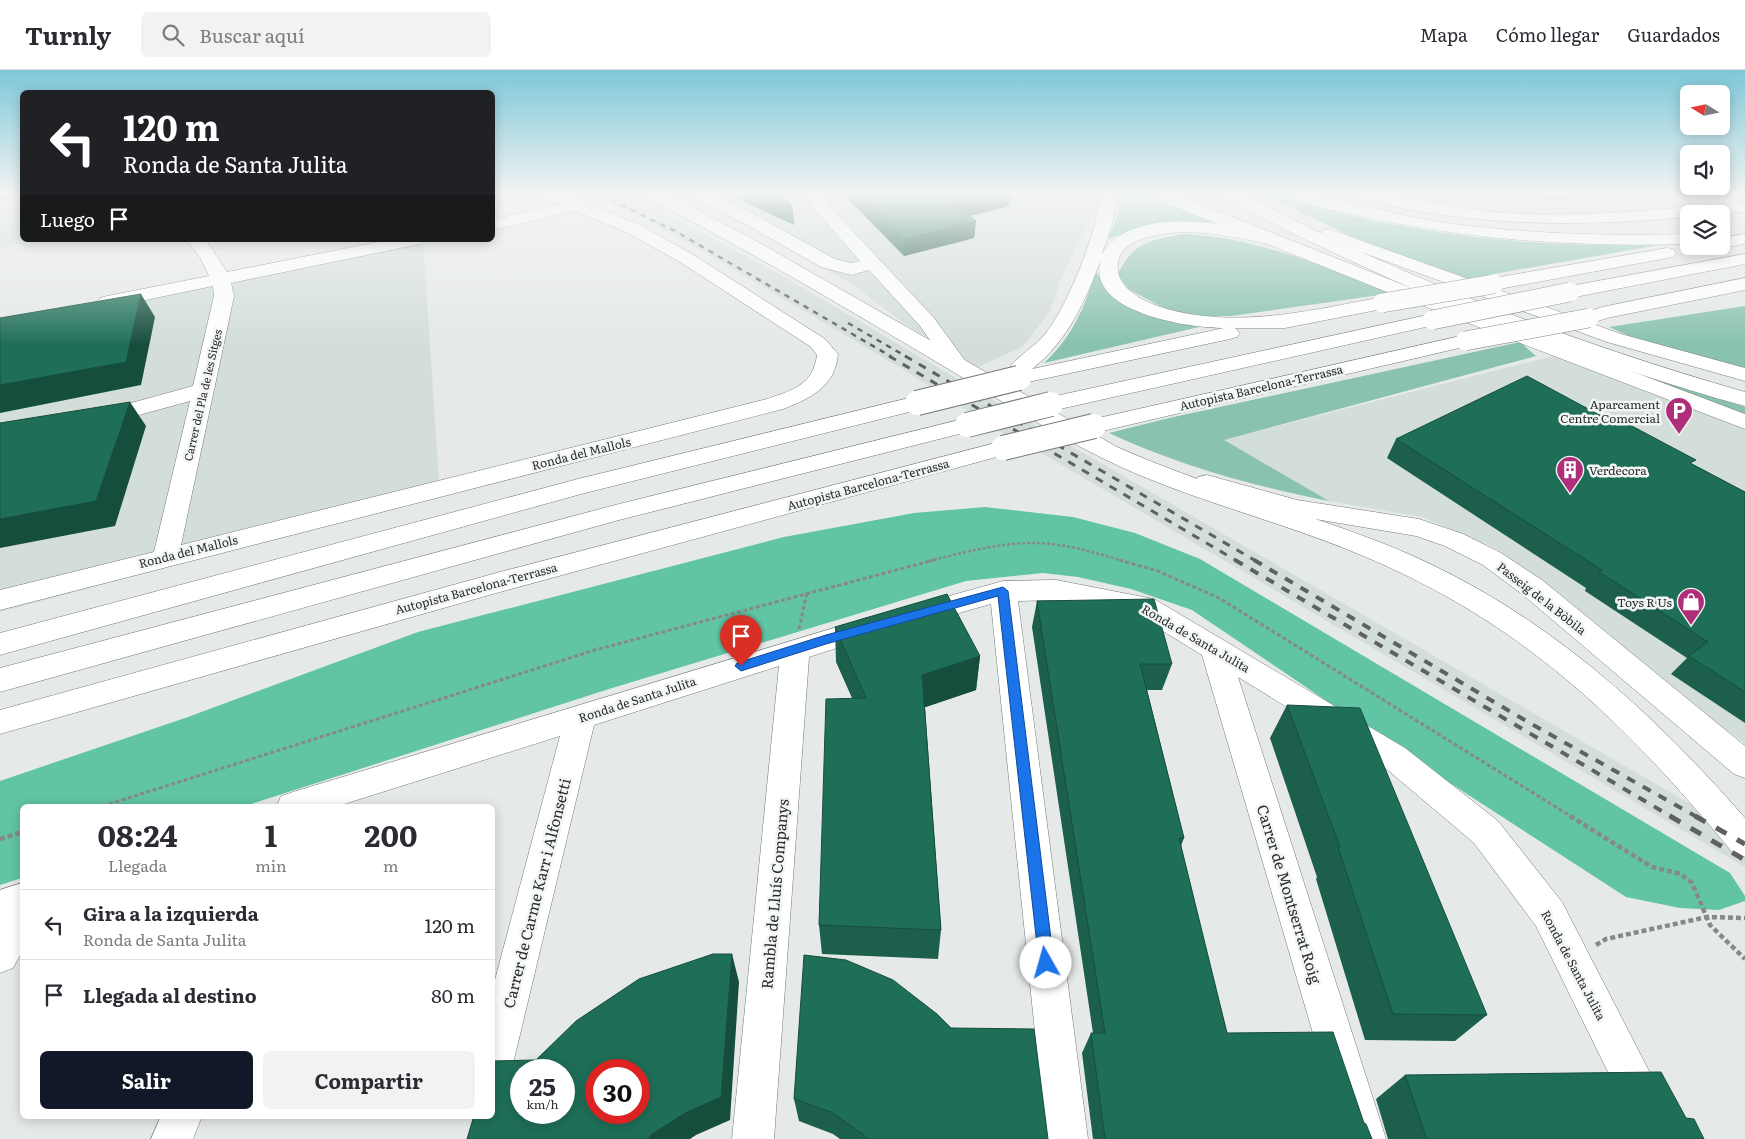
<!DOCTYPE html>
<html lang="es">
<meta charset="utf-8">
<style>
:root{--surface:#fff;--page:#f2f2f3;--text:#2b2b33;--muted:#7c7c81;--line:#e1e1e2;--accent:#111827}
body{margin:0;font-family:Literata,serif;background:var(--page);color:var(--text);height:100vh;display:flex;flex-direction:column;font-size:19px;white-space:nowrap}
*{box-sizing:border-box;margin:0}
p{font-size:16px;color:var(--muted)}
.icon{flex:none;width:28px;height:28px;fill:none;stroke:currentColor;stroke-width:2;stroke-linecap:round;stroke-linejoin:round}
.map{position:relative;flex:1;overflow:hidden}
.drawer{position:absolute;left:20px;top:734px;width:475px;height:315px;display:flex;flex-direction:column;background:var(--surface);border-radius:8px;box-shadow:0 2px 12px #0003}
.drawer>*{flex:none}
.hud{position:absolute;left:20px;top:20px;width:475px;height:152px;border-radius:8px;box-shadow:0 2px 12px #0003;background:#202124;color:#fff;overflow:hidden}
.needle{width:32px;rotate:280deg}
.controls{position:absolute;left:1680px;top:15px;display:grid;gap:10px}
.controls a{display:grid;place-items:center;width:50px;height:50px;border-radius:8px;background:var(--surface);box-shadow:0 2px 12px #0003;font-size:25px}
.speed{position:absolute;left:510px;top:989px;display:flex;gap:10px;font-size:25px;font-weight:700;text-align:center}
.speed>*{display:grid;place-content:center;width:65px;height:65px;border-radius:50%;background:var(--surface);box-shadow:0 2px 12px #0003;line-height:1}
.speed small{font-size:12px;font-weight:400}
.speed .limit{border:8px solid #d22;background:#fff;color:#111}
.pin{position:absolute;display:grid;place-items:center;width:42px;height:42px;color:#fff;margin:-51px -21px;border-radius:50% 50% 50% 0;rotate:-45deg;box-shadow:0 0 5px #0007}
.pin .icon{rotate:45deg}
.me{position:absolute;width:55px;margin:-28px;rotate:353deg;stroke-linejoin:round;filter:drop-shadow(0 0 4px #0008)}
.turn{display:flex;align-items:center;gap:18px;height:105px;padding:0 20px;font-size:22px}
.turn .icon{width:65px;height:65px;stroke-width:2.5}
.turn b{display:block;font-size:35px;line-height:42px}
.then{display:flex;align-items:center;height:48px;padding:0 20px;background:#0003;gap:10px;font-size:19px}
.eta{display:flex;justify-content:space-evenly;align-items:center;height:85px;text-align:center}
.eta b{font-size:30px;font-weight:700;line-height:35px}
.button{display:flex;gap:10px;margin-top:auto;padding:10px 20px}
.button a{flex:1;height:58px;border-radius:8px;background:var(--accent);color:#fff;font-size:20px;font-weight:700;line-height:58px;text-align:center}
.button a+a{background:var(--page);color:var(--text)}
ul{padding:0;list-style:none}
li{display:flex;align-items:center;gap:15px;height:70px;padding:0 20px;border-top:1px solid var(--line)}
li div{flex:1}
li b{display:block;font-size:19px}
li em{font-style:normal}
header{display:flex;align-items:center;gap:30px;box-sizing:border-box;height:70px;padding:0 25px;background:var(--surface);border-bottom:1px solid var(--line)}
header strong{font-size:24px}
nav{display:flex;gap:28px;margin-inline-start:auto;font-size:18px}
.search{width:350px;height:45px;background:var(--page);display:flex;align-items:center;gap:12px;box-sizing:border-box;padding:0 18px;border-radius:8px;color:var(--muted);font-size:19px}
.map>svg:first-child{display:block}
.built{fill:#d3ded9}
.green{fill:#89c2ad}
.forest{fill:#61c5a5}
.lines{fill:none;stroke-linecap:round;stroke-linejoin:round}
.minor-casing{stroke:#777a79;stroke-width:1}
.major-casing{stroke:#777a79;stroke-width:1}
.highway-casing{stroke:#777a79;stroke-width:1}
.path-far2{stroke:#868987;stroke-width:2.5;stroke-dasharray:3 2;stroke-linecap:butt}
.path-far1{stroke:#868987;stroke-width:3;stroke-dasharray:4 2.5;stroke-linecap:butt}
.path{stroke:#868987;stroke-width:4.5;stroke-dasharray:5 3;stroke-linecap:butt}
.minor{fill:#fff;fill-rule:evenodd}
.major{fill:#fff;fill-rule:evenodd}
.highway{fill:#fff;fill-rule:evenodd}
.rail-far3{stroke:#5f605f;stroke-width:2.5;stroke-dasharray:5.5 5.5;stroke-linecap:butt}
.rail-far2{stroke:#5f605f;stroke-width:3;stroke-dasharray:8 8;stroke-linecap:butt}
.rail-far1{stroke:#5f605f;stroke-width:4;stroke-dasharray:9 9;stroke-linecap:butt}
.rail{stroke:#5f605f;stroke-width:5;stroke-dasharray:12 12;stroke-linecap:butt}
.highway-bridge-far1-casing{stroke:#777a79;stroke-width:20;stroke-linecap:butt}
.highway-bridge-casing{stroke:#777a79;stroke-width:26;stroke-linecap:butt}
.highway-bridge-far1{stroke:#fff;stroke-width:19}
.highway-bridge{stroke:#fff;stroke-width:24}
.wall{fill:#1b5f4c}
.shaded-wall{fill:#164e3e}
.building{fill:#1f6f58;stroke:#164e3e;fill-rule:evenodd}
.route{fill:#1a73e8;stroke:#114b97}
.labels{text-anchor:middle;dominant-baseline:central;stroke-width:5;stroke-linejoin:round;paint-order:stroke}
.far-street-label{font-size:11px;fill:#2b2c2b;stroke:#f2f6f4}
.street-label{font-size:12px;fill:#2b2c2b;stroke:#f2f6f4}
.poi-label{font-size:12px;fill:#2b2c2b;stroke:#f2f6f4;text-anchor:end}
.near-street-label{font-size:15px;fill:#2b2c2b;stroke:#f2f6f4}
</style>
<header>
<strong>Turnly</strong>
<div class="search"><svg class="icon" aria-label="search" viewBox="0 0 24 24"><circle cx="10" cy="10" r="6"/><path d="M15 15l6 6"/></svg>Buscar aquí</div>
<nav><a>Mapa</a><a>Cómo llegar</a><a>Guardados</a></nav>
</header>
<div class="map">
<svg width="1745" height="1069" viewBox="0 0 1745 1069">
<rect width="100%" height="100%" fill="#e5e9e7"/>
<g class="built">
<polygon points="0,125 22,125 22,170 34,170 0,178"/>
<polygon points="592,125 630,125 779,204 1073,377 1699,739 1745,763 1745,797 1045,385 1001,362 903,299 772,222 685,171"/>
<polygon points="686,125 1097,125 1097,136 1064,201 1049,243 1022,277 978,297 905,254 856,217 744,150"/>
<polygon points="1346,125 1745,125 1745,141 1689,144 1689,147 1646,153 1552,154 1494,152 1429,143"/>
<polygon points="390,170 423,170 440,424 0,542 0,252"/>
<polygon points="1553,286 1745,356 1745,673 1696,639 1497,479 1422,447 1329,431 1223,370"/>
</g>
<g class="green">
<polygon points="1118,125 1152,125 1213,152 1138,158 1108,169 1119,142"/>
<path d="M 1264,125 C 1295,125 1325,139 1356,147 C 1377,152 1399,155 1420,159 C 1499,173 1579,176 1659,175 L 1465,209 L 1350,166 Z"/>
<path d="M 1184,164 C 1260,168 1324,197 1394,223 L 1231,246 L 1190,246 L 1162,237 L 1128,219 L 1118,204 C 1133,172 1151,170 1184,164 Z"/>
<path d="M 1095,201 C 1126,242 1151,245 1199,257 L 1044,293 C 1070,270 1087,235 1095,201 Z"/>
<polygon points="1745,236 1745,300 1649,275 1609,257"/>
<path d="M 1520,272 L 1536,286 L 1224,370 L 1329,431 C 1253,416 1180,396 1109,363 L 1169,348 Z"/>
<polygon points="1563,277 1745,337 1745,348"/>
</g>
<polygon class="forest" points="985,437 1073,447 1135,463 1200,489 1730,803 1745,826 1745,831 1719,840 1680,838 1626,827 1399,680 1192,540 1131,519 1078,507 1043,503 966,511 609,619 245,736 22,736 22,808 0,815 0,711 188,647 418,562 784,467 914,443"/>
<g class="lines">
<defs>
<g id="minor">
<path d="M 544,125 L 567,125 L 640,155 L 692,184 L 825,269 L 838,284 C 835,317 811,328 783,339 L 0,540 L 0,520 L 154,482 L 190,331 L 99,356 L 91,354 L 88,349 L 91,344 L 193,316 L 214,226 L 213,216 L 107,238 L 100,236 L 97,232 L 100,228 L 107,226 L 209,206 L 201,189 L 187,170 L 206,170 L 227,202 L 388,170 L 424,170 L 421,174 L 415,175 L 231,213 L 234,226 L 181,475 L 767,329 C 793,320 813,315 817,285 L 811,277 L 680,192 L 628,163 L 576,141 L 492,160 L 492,150 L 560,134 L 546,129 Z"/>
<polygon points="691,125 712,125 759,147 835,189 851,193 860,191 802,125 819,125 934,248 969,296 965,300 958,302 951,300 920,256 869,200 851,205 821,197 747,155 693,129"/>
<polygon points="1154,125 1177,125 1401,214 1745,344 1745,359 1387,222 1156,129"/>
<path d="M 1358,125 C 1407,125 1455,139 1505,143 C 1585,148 1665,139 1745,132 L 1745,142 L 1689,144 L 1689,147 C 1571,157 1476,157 1360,129 Z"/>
<polygon points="1329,159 1621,264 1745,298 1745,311 1607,272 1323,168 1320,164 1323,160"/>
<polygon points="1207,405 1297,430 1419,449 1463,464 1501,483 1542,510 1745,676 1745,708 1734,704 1522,524 1483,495 1445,476 1416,466 1297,446 1198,419 1195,413 1198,407"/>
<polygon points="1056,510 1154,529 1405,678 1498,751 1562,832 1684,1069 1641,1069 1536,856 1474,773 1383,696 1238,607 1386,1069 1344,1069 1202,585 1137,545 1056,530 1018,531 1088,1069 1046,1069 991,534 916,555 906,552 902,545 906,538 1003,511"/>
<polygon points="870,547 880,550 884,557 880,564 809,587 774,1069 732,1069 779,596 594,655 512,998 506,1012 492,1018 492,921 560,666 338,736 277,736 281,726 293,722"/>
<polygon points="22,813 22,882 13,898 0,903 0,820"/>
<polygon points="161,1046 202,1046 193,1069 151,1069"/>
</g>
<path id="major" d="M 647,125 L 668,125 L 751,168 L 1117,377 C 1202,415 1291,438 1377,471 C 1527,529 1640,628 1745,748 L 1745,787 L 1733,783 C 1623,650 1522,552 1361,485 C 1275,449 1185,429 1102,388 C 1048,361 997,328 945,297 C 848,239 750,181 649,129 Z"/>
<g id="highway">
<path d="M 1101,125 L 1117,125 L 1112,154 L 1102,184 C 1132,134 1229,154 1275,165 L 1278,169 L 1275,173 L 1269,174 C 1230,166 1188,156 1149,167 C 1137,170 1123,176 1119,188 C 1110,218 1147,234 1171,240 C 1240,258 1314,240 1382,227 L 1389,229 L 1392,233 L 1389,237 L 1382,239 L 1285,258 L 1235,258 L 1240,263 L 1237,267 L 1230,269 L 1019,314 L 1011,313 L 1008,308 L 1011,303 L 1016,302 L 1010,297 C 1020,284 1036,276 1046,263 C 1070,231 1096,164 1101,125 ZM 1101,189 C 1084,243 1190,258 1224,258 L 1032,299 C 1068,271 1086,230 1101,189 Z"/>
<path d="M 1224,125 L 1245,125 C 1405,209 1572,272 1745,322 L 1745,336 C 1707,326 1670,314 1633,302 C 1492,256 1357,198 1226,129 Z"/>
<path d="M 1288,125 C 1338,125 1391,145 1441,152 C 1523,164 1606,166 1689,164 L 1689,174 C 1549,178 1425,166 1290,129 Z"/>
<polygon points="1745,164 1745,174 1721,178 1714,176 1721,176 1721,168"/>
<polygon points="1667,178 1673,179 1676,183 1673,187 1494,220 1487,218 1485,214 1487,210 1494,208"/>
<polygon points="1745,184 1745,194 1570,228 1563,226 1560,222 1563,218 1570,216"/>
<polygon points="1745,208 1745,220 1607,248 1589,254 1582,252 1579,248 1582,244 1602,237"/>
<polygon points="1432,244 1439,246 1442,250 1439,254 1051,341 1043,339 1040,334 1043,329 1051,327"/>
<polygon points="1465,265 1472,267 1475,271 1472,275 1094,363 1086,361 1083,356 1086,351 1094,349"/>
<polygon points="917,326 925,328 928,333 925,338 581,424 0,585 0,563 578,409"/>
<polygon points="967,348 975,350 978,355 975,360 619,450 0,622 0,598 619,434"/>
<polygon points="1003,371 1011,373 1015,378 1011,383 500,522 0,664 0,640 500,502"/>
</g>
</defs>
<use href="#minor" class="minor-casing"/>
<use href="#major" class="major-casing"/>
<use href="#highway" class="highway-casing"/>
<path class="path-far2" d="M 929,491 C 961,483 994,474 1028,473 C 1060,472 1093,482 1123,491"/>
<g class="path-far1">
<polyline points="1119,490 1158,501 1219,528 1572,747"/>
<polyline points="799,559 807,522"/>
<polyline points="103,736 595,580 934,490"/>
</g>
<g class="path">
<polyline points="1570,746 1652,797 1681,804 1692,813 1710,855 1745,889"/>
<polyline points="0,769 22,762"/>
<polyline points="1596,875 1606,869 1707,847 1745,848"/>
</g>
<use href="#minor" class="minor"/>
<use href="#major" class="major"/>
<use href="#highway" class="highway"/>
<g class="rail-far3">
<polyline points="601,125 675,161 892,287"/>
<polyline points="848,253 907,287"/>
</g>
<g class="rail-far2">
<polyline points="889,286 1237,491"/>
<polyline points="905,286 1256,491"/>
</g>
<g class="rail-far1">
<polyline points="1235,490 1672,747"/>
<polyline points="1254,490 1528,652 1697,747"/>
</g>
<g class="rail">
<polyline points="1670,746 1745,790"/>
<polyline points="1695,746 1745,774"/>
</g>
<defs>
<g id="highway-bridge-far1">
<polyline points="1382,233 1494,214"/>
<polyline points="1432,250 1570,222"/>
<polyline points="1465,271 1589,248"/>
</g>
<g id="highway-bridge">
<polyline points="917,333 1019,308"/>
<polyline points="967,355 1051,334"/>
<polyline points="1003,378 1094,356"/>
</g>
</defs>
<use href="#highway-bridge-far1" class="highway-bridge-far1-casing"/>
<use href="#highway-bridge" class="highway-bridge-casing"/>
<use href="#highway-bridge-far1" class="highway-bridge-far1"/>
<use href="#highway-bridge" class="highway-bridge"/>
</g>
<g class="wall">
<polygon points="729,125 782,125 793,138 794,155"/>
<polygon points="844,125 1011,125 1009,136 970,146 976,151 974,168 904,186"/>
<polygon points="1538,125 1688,125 1543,129"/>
<polygon points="1607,349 1745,422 1745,653 1671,604 1687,588 1585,521 1586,518 1387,388 1396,369"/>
<polygon points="1037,531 1172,594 1162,620 1147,620 1184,768 1181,776 1227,963 1364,1053 1372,1069 1093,1069 1082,983 1091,963 1093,963 1032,557"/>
<polygon points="835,557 980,586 976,620 925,637 941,860 938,889 822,884 819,855 852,628 836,592"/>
<polygon points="1287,635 1487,945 1455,971 1365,970 1316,809 1317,807 1270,668"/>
<polygon points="1405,1005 1686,1048 1704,1069 1388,1069 1376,1029"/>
<polygon points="794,1029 1048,1069 840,1069 833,1064 799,1051"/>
</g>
<g class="shaded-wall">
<polygon points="0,125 20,125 0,130"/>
<polygon points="990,125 1011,125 1009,136 954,150 955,134"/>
<polygon points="976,151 974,168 904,186 904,169"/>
<polygon points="141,224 155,247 141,315 0,343 0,315"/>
<polygon points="130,332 146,356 115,456 0,478 0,449"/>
<polygon points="980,586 976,620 920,639 922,605"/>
<polygon points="732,884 739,912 730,1050 696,1065 690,1069 648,1069"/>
</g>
<g class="building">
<polygon points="763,125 782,125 793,138"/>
<polygon points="860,125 990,125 955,134 976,151 904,169"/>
<polygon points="141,224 126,292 0,315 0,248"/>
<polygon points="1527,306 1607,349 1613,346 1696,390 1690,393 1745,422 1745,622 1689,586 1708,572 1599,502 1602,500 1396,369"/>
<polygon points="130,332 96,431 0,449 0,353"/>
<polygon points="947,524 980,586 922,605 941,860 819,855 826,629 866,628 835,557"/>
<polygon points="1154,529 1172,594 1140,594 1184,768 1179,768 1227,963 1333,962 1364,1053 1366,1054 1372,1069 1105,1069 1091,963 1105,963 1037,531"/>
<polygon points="1287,635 1360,638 1487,945 1393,944 1338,777 1340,777"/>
<path d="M 713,884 L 732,884 L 721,1027 L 685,1043 L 651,1065 L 648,1069 L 467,1069 L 473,1049 L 476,1046 L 492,1046 L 492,991 L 536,990 L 576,951 L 639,909 ZM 521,1000 L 564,1000 L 564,1042 L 521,1042 ZM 596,1000 L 639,1000 L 639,1042 L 596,1042 Z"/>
<polygon points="804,885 846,890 893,910 937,944 951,958 1034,959 1048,1069 867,1069 864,1065 831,1042 794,1029"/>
<polygon points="1661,1002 1686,1048 1694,1049 1704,1069 1427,1069 1405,1005"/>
</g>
<linearGradient id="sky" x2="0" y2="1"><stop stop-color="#7ec7d8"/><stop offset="0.45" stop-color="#f3f5f4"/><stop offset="1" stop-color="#f3f5f4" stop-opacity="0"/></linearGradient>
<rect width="1745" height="275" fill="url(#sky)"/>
<polygon class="route" points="1003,517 1008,521 1054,893 1052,898 1046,900 1041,898 1039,893 998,526 826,574 741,601 735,596 737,593 826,565"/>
<defs>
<symbol id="parking-pin" viewBox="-11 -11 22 30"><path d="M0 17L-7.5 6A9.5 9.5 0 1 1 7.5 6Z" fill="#af2e79" stroke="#f2f6f4"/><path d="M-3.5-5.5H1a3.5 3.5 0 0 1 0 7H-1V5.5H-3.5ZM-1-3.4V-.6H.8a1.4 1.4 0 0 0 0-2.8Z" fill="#fff"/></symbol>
<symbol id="building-pin" viewBox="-11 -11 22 30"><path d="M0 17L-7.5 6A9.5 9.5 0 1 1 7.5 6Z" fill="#af2e79" stroke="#f2f6f4"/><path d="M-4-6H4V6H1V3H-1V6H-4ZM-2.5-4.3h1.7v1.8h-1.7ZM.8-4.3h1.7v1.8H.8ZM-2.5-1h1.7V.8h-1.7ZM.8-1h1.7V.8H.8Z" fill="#fff"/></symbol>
<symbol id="shop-pin" viewBox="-11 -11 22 30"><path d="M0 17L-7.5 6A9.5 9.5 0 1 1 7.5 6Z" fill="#af2e79" stroke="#f2f6f4"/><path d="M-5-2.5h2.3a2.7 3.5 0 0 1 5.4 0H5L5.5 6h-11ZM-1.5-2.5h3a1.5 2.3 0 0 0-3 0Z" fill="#fff"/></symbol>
</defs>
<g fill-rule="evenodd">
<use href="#parking-pin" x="1663" y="325" width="32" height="43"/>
<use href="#building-pin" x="1554" y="384" width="32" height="43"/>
<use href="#shop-pin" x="1675" y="516" width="32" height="43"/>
</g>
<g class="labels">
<g class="far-street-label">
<text transform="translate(202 325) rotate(-77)">Carrer del Pla de les Sitges</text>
</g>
<g class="street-label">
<text transform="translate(1261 317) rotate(-13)">Autopista Barcelona-Terrassa</text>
<text transform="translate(581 383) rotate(-14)">Ronda del Mallols</text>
<text transform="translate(868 414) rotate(-15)">Autopista Barcelona-Terrassa</text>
<text transform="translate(188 481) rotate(-14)">Ronda del Mallols</text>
<text transform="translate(476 518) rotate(-15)">Autopista Barcelona-Terrassa</text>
<text transform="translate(1542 528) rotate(38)">Passeig de la Bòbila</text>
<text transform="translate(1196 568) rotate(30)">Ronda de Santa Julita</text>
<text transform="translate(637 629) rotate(-18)">Ronda de Santa Julita</text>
<text transform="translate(1574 895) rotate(62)">Ronda de Santa Julita</text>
</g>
<g class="poi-label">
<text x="1660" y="334">Aparcament<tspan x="1660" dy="14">Centre Comercial</tspan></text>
<text x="1589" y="400" text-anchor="start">Verdecora</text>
<text x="1672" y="532">Toys R Us</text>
</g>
<g class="near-street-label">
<text transform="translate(536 823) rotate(-76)">Carrer de Carme Karr i Alfonsetti</text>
<text transform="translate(774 824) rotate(-85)">Rambla de Lluís Companys</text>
<text transform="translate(1290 824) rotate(73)">Carrer de Montserrat Roig</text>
</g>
</g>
</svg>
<div class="controls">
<a><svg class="needle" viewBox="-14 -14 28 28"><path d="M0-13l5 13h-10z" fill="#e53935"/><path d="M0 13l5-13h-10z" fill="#7c7c81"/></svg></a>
<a><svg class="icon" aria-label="sound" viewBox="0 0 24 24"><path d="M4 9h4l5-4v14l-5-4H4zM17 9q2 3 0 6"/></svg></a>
<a><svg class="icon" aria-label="layers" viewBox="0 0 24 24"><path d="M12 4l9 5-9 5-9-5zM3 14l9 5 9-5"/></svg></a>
</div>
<div class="speed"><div>25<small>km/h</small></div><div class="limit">30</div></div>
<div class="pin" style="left:741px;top:596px;background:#d93025"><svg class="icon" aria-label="arrive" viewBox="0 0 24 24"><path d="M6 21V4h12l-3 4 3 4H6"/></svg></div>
<svg class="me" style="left:1046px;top:893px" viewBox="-20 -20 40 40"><circle r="19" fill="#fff"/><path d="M0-13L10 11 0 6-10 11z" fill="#1a73e8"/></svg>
<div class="hud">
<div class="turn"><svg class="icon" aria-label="left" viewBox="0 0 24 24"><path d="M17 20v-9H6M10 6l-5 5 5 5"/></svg><div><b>120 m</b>Ronda de Santa Julita</div></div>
<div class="then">Luego<svg class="icon" aria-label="arrive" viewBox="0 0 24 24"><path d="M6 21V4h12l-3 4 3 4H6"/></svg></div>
</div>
<section class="drawer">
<div class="eta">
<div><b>08:24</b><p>Llegada</p></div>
<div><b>1</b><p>min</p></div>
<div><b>200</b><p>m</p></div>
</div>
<ul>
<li><svg class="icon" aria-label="left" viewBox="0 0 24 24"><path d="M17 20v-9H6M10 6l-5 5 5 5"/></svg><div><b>Gira a la izquierda</b><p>Ronda de Santa Julita</p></div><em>120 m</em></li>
<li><svg class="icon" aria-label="arrive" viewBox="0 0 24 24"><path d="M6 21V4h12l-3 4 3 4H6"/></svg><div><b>Llegada al destino</b></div><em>80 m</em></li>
</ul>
<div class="button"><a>Salir</a><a>Compartir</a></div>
</section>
</div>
